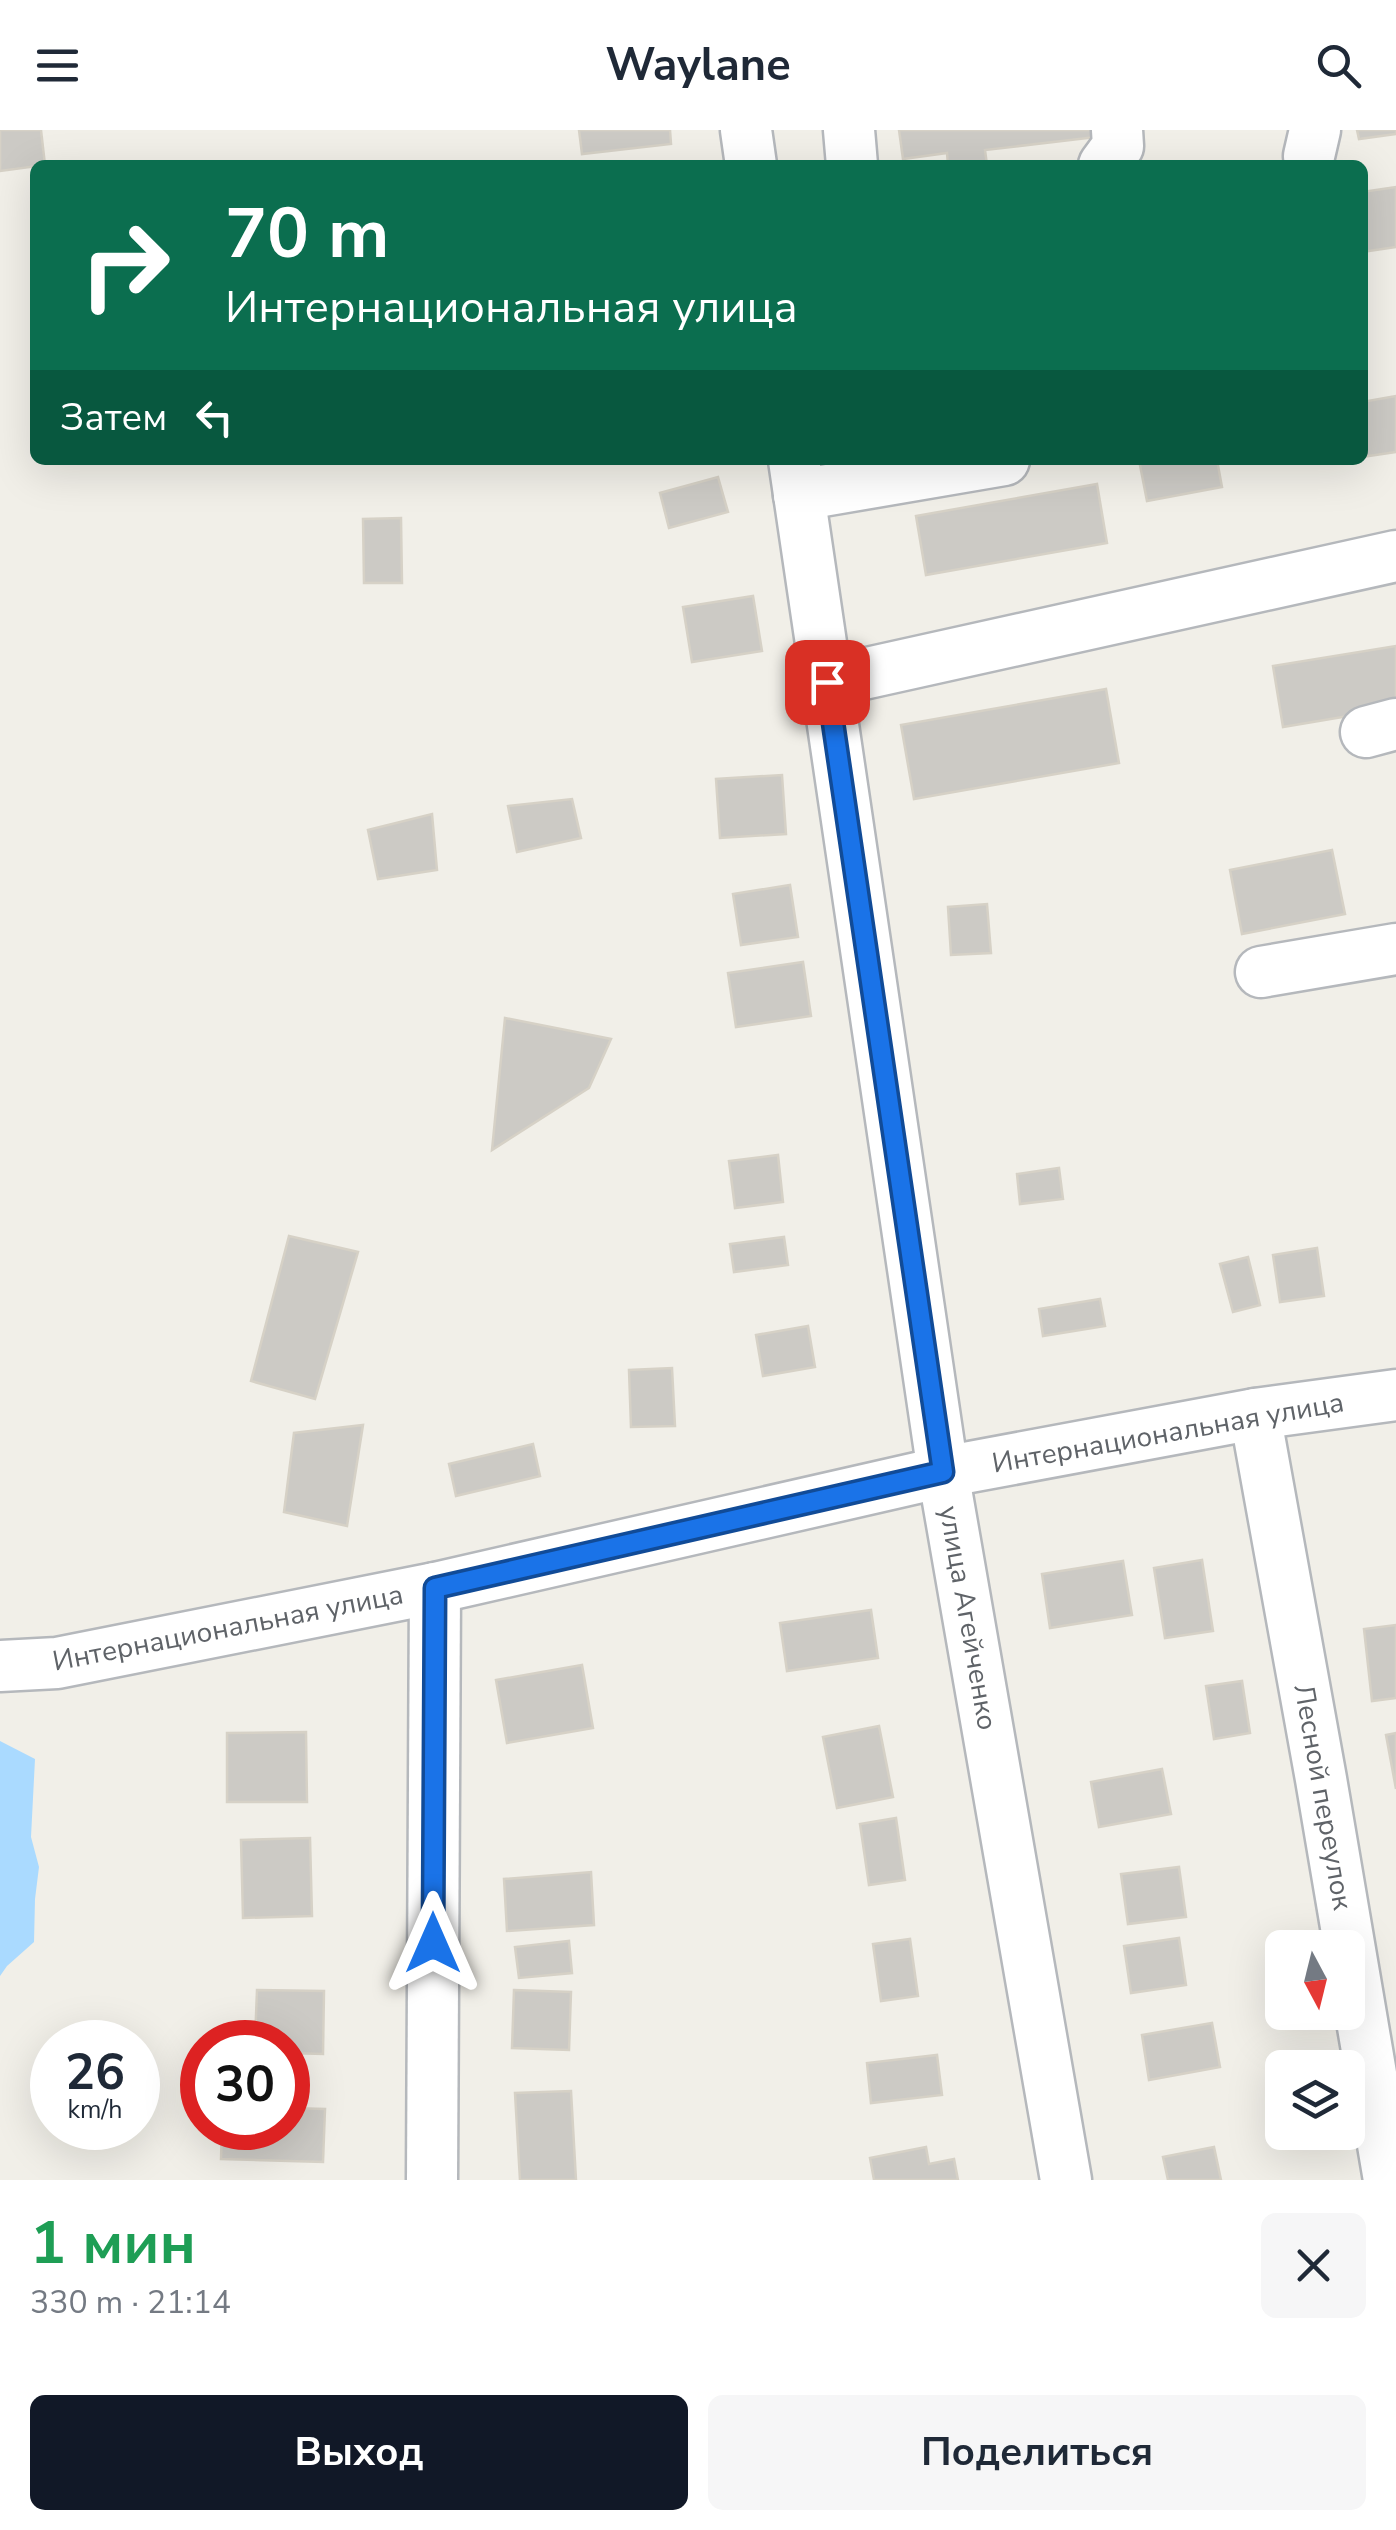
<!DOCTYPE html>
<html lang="ru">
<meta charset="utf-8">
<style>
:root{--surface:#fff;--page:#f6f6f7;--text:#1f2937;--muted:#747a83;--accent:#111827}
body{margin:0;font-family:"Nunito Sans",sans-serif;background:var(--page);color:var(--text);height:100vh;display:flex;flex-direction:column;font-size:38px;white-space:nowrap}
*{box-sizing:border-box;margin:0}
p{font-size:32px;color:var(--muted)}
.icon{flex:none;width:55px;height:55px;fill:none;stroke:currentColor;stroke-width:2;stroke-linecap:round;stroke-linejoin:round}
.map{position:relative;height:2050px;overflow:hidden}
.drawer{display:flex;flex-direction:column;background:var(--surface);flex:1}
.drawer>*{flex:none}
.hud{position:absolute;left:30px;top:30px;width:1338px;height:305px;border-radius:15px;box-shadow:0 10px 40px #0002;background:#0b6e4f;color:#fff;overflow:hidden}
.needle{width:65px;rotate:173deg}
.tools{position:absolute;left:1265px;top:1800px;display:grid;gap:20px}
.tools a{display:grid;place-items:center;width:100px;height:100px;border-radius:15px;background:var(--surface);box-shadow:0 10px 40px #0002;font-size:50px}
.speed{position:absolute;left:30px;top:1890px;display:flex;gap:20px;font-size:50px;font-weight:700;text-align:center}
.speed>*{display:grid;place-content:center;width:130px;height:130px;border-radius:50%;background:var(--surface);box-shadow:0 10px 40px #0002;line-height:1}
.speed small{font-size:25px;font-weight:400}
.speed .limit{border:15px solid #d22;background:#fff;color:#111}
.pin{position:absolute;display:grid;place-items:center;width:85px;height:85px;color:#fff;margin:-42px;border-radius:20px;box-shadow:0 5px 15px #0006}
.me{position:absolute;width:110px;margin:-55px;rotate:0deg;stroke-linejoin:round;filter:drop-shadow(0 0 8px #0008)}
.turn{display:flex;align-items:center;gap:35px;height:210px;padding:0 30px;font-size:45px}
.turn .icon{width:130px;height:130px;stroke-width:2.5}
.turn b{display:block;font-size:70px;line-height:85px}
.then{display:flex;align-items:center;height:95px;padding:0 30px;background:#0003;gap:20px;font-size:38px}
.round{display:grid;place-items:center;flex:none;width:105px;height:105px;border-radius:15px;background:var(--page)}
.headline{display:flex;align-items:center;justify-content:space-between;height:170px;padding:0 30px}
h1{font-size:60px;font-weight:700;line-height:75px;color:#1e9e55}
.primary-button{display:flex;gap:20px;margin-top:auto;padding:20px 30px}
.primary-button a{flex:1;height:115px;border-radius:15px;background:var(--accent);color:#fff;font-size:40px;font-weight:700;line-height:115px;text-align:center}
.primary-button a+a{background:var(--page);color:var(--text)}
header{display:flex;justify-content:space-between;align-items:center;height:130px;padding:0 30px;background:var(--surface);font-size:45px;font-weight:700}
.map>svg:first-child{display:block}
.water{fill:#aadaff}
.building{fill:#cccac5;stroke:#d6d1c6;stroke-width:2.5}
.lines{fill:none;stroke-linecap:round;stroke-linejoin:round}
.minor-casing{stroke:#b5b8bc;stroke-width:55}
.minor{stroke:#fff;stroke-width:50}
.route-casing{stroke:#114b97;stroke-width:25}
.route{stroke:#1a73e8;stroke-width:18}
.labels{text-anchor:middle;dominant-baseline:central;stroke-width:10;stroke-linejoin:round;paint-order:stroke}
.street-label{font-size:28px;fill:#5f6368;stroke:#fff}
</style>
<header><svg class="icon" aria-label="menu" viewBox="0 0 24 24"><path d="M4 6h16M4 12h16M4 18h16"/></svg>Waylane<svg class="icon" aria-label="search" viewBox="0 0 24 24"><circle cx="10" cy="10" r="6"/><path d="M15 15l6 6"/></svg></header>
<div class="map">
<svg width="1396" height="2050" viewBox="0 0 1396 2050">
<rect width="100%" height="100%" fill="#f1efe8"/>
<polygon class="water" points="0,1611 35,1629 31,1707 39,1737 35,1769 34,1812 7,1836 0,1846"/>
<g class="building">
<polygon points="0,0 41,0 45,35 0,41"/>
<polygon points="579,0 670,0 671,14 582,24"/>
<polygon points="899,0 1104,0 1105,6 985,20 987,35 948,35 947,23 903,29"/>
<polygon points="1357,0 1396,0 1396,4 1359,9"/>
<polygon points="1396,57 1396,117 1362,122 1362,62"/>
<polygon points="1396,266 1396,322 1362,327 1362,272"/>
<polygon points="1139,330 1217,330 1222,357 1147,371"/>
<polygon points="718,347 728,382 669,398 660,363"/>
<polygon points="1097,354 1107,413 926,445 916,386"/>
<polygon points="401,388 402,453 364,453 363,389"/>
<polygon points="753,466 762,521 692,532 683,477"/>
<polygon points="1396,516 1396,578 1283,597 1273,536"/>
<polygon points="1106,559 1119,633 914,669 901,595"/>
<polygon points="782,645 786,704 720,708 716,649"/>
<polygon points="572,669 581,708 517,722 508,676"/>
<polygon points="432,684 437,740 378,749 368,700"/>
<polygon points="1332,720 1345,784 1242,804 1230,740"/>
<polygon points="790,755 798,807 741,815 733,764"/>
<polygon points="987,774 991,823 951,825 948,777"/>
<polygon points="803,832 811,886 736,897 728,843"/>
<polygon points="505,888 611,909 589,958 492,1020"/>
<polygon points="778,1025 783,1072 735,1078 729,1031"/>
<polygon points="1059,1038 1063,1069 1020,1074 1017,1044"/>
<polygon points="289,1106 358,1122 315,1269 251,1251"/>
<polygon points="784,1107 788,1135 734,1142 730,1114"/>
<polygon points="1317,1118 1324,1166 1280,1172 1273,1125"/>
<polygon points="1248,1127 1260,1175 1233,1182 1220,1134"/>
<polygon points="1100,1169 1105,1196 1043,1206 1039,1179"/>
<polygon points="808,1196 815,1237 763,1246 756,1205"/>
<polygon points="672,1238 675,1296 631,1297 629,1240"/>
<polygon points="363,1295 347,1396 284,1382 294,1303"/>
<polygon points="533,1314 540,1346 456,1366 449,1334"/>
<polygon points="1202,1430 1213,1501 1165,1508 1154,1438"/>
<polygon points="1123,1431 1132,1485 1050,1498 1042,1444"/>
<polygon points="871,1480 878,1528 787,1541 780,1493"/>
<polygon points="1396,1495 1396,1568 1372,1571 1364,1499"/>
<polygon points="582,1535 593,1598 507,1613 496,1550"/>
<polygon points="1242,1551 1250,1603 1214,1609 1206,1556"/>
<polygon points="879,1596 893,1667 837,1678 823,1607"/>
<polygon points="306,1602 307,1672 227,1672 227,1603"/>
<polygon points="1396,1603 1396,1659 1386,1605"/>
<polygon points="1162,1639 1171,1684 1099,1697 1091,1652"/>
<polygon points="896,1688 905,1750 869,1755 860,1694"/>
<polygon points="310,1708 312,1786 243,1788 241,1710"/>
<polygon points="1179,1737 1186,1787 1128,1794 1121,1744"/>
<polygon points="591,1742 594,1795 507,1801 504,1749"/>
<polygon points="1179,1808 1186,1855 1131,1863 1124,1816"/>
<polygon points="910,1809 918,1866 881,1871 873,1814"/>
<polygon points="569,1811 572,1843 519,1848 515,1817"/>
<polygon points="257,1860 324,1861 323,1924 288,1923 288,1912 255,1912"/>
<polygon points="514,1860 571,1862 569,1920 512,1918"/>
<polygon points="1212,1893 1220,1937 1149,1950 1142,1905"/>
<polygon points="937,1925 942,1965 871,1973 867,1933"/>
<polygon points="571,1961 576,2050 520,2050 515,1963"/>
<polygon points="288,1978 325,1979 323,2032 221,2029 222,1998 288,1998"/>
<polygon points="926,2017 929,2034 954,2029 958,2050 874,2050 870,2028"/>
<polygon points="1214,2017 1221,2050 1168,2050 1163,2027"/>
</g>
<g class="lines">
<defs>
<g id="minor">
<polyline points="746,0 751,35"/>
<polyline points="849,0 852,35"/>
<polyline points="1309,26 1315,0"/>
<polyline points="1104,35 1118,16 1117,0"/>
<polyline points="794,330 943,1342 1066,2050"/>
<polyline points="799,365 1004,330"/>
<polyline points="827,552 1396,426"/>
<polyline points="1366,602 1396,594"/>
<polyline points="1261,842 1396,819"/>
<polyline points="1255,1284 1321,1649 1389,2050"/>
<polyline points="0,1536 57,1533 435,1458 943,1342 1255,1284 1396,1265"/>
<polyline points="432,2050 435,1458"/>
</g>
</defs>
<use href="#minor" class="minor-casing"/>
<use href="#minor" class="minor"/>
</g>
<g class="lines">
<defs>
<polyline id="route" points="433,1813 435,1458 943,1342 827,552"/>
</defs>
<use href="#route" class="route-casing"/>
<use href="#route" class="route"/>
</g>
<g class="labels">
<g class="street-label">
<text transform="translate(1168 1303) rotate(-10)">Интернациональная улица</text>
<text transform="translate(968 1488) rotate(80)">улица Агейченко</text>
<text transform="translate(228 1498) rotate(-11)">Интернациональная улица</text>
<text transform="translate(1323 1667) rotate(80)">Лесной переулок</text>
</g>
</g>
</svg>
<div class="tools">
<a><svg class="needle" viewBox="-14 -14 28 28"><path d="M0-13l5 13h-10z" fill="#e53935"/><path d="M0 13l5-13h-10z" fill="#747a83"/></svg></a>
<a><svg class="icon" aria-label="layers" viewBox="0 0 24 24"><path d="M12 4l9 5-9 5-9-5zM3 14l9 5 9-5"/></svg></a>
</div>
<div class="speed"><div>26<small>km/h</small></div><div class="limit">30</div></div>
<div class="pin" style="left:827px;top:552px;background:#d93025"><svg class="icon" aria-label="arrive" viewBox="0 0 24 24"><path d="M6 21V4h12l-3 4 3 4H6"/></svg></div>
<svg class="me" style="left:433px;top:1813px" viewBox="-20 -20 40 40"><path d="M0-17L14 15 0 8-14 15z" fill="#1a73e8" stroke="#fff" stroke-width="4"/></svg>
<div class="hud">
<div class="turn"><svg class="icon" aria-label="right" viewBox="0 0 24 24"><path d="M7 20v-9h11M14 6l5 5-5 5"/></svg><div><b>70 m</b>Интернациональная улица</div></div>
<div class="then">Затем<svg class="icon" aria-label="left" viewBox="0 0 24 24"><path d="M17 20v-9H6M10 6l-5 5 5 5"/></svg></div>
</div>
</div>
<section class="drawer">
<div class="headline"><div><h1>1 мин</h1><p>330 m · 21:14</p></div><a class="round"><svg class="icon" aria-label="close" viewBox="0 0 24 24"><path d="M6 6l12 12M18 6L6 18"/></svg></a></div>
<div class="primary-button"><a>Выход</a><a>Поделиться</a></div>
</section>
